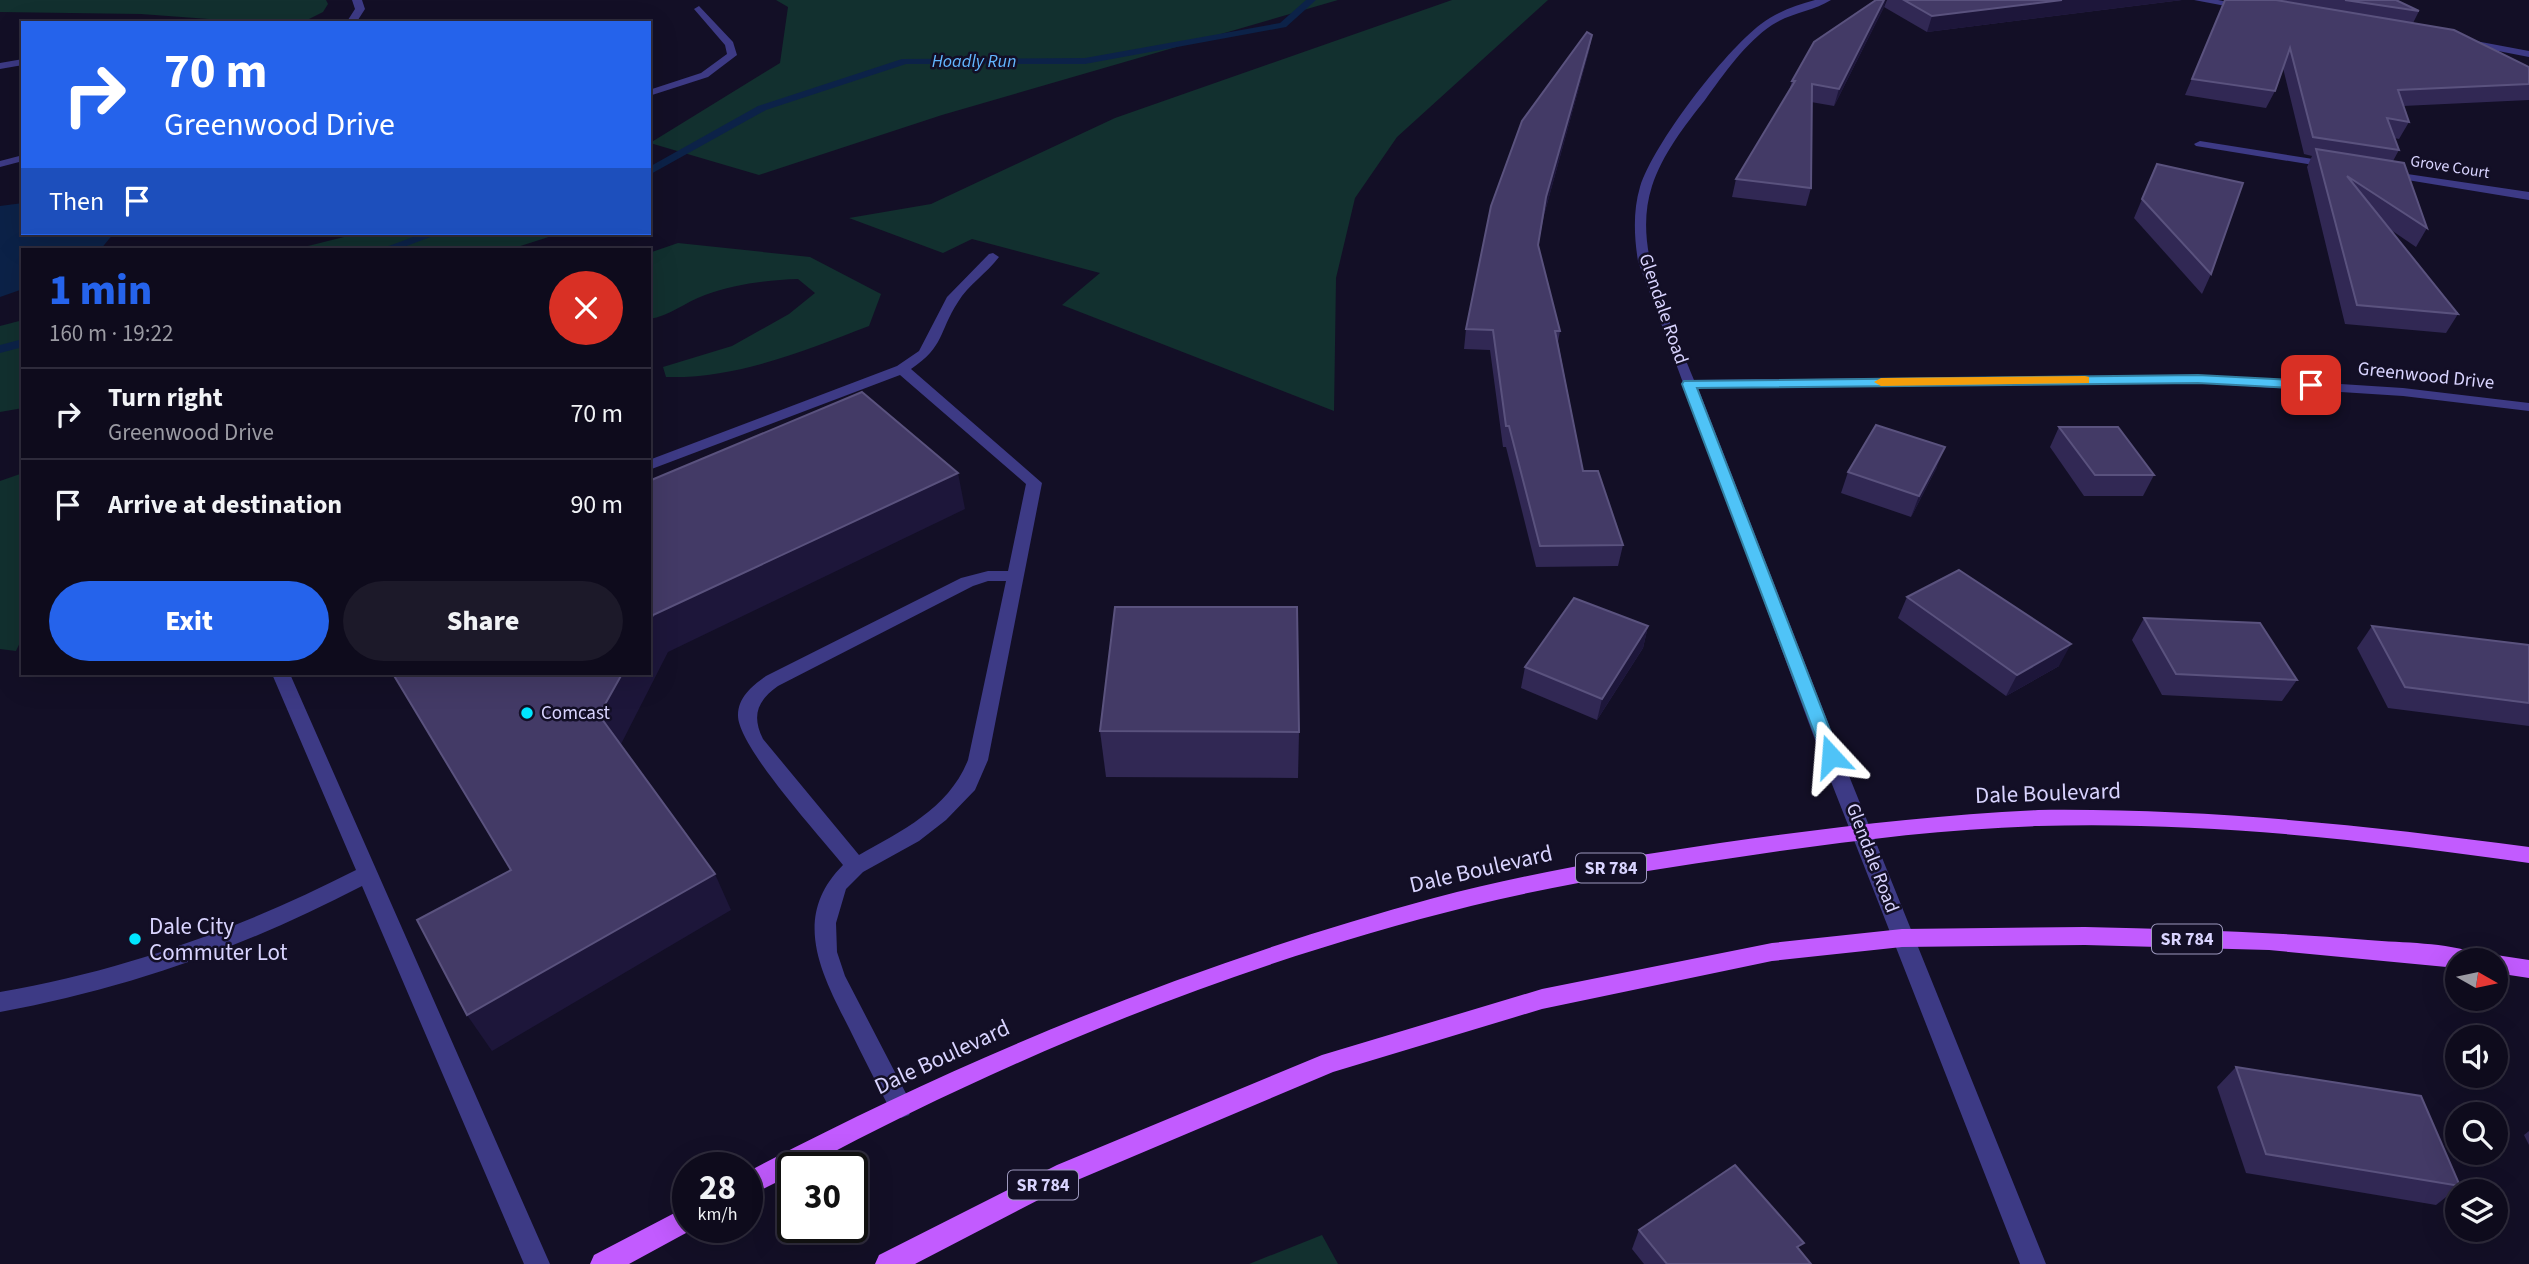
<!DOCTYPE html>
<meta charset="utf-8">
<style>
:root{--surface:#0e0b1c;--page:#1c1929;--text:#f1f3f6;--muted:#9b9ba3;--line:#2e2b3b;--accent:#2563eb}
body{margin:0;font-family:"Source Sans 3",sans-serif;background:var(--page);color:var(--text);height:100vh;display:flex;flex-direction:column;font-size:26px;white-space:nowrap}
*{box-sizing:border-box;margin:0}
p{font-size:23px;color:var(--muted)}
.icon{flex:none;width:38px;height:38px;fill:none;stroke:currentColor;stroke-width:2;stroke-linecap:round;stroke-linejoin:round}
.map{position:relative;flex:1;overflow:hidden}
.side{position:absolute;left:21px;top:248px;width:630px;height:427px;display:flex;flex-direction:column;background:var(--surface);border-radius:0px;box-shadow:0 7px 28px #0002,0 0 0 2px var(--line)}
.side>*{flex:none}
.banner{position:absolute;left:21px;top:21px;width:630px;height:214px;border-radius:0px;box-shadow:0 7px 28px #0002,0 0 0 2px var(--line);background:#2563eb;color:#fff;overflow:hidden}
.needle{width:46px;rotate:99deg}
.controls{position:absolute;left:2445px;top:948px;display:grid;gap:14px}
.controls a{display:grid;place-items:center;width:63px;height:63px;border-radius:50%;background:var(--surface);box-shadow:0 7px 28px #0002,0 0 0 2px var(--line);font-size:35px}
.speed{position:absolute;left:672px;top:1152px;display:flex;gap:14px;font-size:35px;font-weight:700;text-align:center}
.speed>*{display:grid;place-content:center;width:91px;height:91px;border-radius:50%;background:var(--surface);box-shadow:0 7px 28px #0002,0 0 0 2px var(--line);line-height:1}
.speed small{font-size:18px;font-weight:400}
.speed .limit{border:4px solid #111;border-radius:10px;background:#fff;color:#111}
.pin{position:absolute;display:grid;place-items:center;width:60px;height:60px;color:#fff;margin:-30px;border-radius:14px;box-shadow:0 4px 10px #0006}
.me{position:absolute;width:77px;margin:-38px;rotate:341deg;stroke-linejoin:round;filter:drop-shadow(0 0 5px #0008)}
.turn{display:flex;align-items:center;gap:24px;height:147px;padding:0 28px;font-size:32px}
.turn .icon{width:91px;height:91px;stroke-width:2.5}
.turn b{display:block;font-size:49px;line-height:60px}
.then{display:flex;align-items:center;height:66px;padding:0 28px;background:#0003;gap:14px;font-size:26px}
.round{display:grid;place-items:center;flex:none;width:74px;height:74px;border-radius:37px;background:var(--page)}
.head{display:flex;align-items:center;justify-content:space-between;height:119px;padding:0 28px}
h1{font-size:42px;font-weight:800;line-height:52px;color:var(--accent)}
.cta{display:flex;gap:14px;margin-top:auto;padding:14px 28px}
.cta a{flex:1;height:80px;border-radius:42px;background:var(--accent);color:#fff;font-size:28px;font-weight:800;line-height:80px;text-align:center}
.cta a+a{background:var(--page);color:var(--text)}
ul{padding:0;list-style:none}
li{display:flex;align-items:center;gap:21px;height:91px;padding:0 28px;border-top:2px solid var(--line)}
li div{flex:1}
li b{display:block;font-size:26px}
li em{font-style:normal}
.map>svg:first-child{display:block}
.green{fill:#12302f}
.water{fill:#0c2248}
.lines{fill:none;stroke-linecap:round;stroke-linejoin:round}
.stream{fill:#0c2248;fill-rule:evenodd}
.lane{fill:#3d3a85;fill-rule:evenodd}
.street{fill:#3d3a85;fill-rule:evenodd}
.primary{fill:#c25bff;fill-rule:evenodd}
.wall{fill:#312854}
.shaded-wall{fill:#1d163a}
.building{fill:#433a66;stroke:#5a527e;stroke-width:2}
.route{fill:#4fc3f7;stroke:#337fa1;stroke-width:2}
.slow{fill:#f59e0b}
.poi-dot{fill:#00e5ff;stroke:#130f26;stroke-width:2.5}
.labels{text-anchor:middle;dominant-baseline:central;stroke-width:5;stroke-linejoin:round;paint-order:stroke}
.far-street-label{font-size:16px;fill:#d9d4ff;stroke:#130f26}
.far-water-label{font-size:18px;font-style:italic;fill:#62b6ff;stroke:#130f26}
.shield{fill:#130f26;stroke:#9e99be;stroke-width:2}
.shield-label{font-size:18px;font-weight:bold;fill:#d9d4ff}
.street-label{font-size:19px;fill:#d9d4ff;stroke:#130f26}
.poi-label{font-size:19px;fill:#d9d4ff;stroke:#130f26;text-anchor:start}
.near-street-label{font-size:23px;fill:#d9d4ff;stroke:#130f26}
.near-poi-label{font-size:23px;fill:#d9d4ff;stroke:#130f26;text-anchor:start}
</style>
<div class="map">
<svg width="2529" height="1264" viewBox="0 0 2529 1264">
<rect width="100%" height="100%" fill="#130f26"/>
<g class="green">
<polygon points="0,0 326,0 328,4 323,12 301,23 263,23 141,14 0,12"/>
<polygon points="776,0 1338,0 942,115 759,175 650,143 780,63 788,7"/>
<polygon points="1452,0 1548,0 1397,137 1355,198 1336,278 1334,411 1062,305 1100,273 972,239 943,253 849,218 931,204 1115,118"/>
<polygon points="360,233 561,233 508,250 292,250"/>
<path d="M 678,243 L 810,257 L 881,294 L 869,326 C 803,351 737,379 666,377 L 663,367 L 732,346 L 789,314 L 815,293 L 798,279 C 767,280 735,284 705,295 C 685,302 670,316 649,319 L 649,253 Z"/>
<polygon points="23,320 23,408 0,412 0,326"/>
<polygon points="23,473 23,636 16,651 0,649 0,481"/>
<polygon points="1322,1235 1338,1264 1249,1264"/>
</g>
<polygon class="water" points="23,203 23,233 114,233 100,250 23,250 23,289 0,297 0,206"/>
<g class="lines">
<g class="stream">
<polygon points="1306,0 1316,0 1286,27 1085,64 906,64 766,110 649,175 649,167 758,106 902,59 1085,58 1280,23"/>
<polygon points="424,233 441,233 396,250 378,250"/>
<polygon points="23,339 23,347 0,353 0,345"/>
</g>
<g class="lane">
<polygon points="352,0 362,0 365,9 356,23 346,23 355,9"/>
<polygon points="699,6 733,42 737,55 708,77 649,96 649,90 701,73 727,54 725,45 694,9"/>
<polygon points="23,59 23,65 0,69 0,63"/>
<polygon points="23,155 23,161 0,167 0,161"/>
<path d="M 993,253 L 999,257 C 987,273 968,285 958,302 C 938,333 945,346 911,369 L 1042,483 L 988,760 L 975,790 L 946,820 L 919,841 L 863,872 L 846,889 L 836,923 L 837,952 L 845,976 L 913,1107 L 909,1115 L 901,1118 L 893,1115 C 878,1086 863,1057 849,1028 C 821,973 791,917 843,865 C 821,837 737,746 738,715 C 738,697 753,685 766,676 L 961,578 L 988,571 L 1008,571 L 1026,484 L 900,375 L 649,470 L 649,460 L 897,366 L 919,351 L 947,297 L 989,254 ZM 988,581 L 1006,581 L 968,760 C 949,808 902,831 859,855 L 763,739 C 751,715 758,700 778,686 L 973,586 Z"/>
<path d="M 272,674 L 290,674 L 550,1264 L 524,1264 L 362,886 C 247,946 128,989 0,1012 L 0,992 C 126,970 242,928 356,870 Z"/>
</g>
<g class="street">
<path d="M 1815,0 L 1831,0 C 1814,11 1790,13 1772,25 C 1745,43 1724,74 1705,100 C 1685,125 1662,155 1652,186 C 1631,251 1671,321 1694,380 L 2198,375 L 2403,388 L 2529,403 L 2529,411 L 2403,396 L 2198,383 L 1698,388 L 1841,756 L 2046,1264 L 2020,1264 L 1821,756 L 1638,261 C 1634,237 1633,210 1640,187 C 1654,143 1724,52 1761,24 C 1777,12 1796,5 1815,0 Z"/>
<polygon points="2194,0 2218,0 2252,7 2247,10"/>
<polygon points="2465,39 2529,51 2529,57 2462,44 2462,40"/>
<polygon points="2200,141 2332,162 2338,165 2332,168 2196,146 2194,144"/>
<polygon points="2387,171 2529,192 2529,200 2383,176 2383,172"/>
</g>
<g class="primary">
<path d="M 2038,810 C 2202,808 2366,825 2529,847 L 2529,863 C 2367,840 2202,821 2038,826 C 1943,829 1847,841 1753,855 C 1658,869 1564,883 1471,906 C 1240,963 1014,1055 805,1167 L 793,1167 L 793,1174 L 747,1197 L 747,1172 C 966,1057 1195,963 1434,898 C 1528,873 1624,857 1720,843 C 1825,828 1932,815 2038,810 Z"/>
<path d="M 2085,927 C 2180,929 2273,932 2368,940 C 2404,943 2445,942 2479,954 L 2482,961 L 2457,961 L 2457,968 L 2269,950 L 2085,945 L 1902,947 L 1772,961 L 1542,1009 L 1333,1072 L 1075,1181 L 915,1264 L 875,1264 L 879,1255 L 1057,1165 L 1322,1055 L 1542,989 L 1772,943 L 1902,929 Z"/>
<polygon points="2496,955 2529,960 2529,978 2496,973 2496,961 2487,961"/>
<polygon points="688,1206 688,1227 697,1227 629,1264 590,1264 594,1255"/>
</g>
</g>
<g class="wall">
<polygon points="1887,0 2182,0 1927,32 1884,7"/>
<polygon points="2225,0 2396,0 2419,11 2413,23 2529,67 2529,100 2403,106 2409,122 2399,139 2394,138 2399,150 2393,161 2427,228 2416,247 2391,230 2458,314 2446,333 2345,324 2307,167 2312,156 2304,154 2283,68 2275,91 2266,108 2185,95"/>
<polygon points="1884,7 1834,106 1811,102 1811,188 1806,206 1732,197 1736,179 1789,91 1792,81"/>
<polygon points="1592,35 1589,51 1544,215 1538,246 1560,331 1558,342 1583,471 1623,545 1618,566 1536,567 1506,447 1503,447 1490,350 1464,349 1466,329"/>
<polygon points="2157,164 2211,274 2202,294 2134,218"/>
<polygon points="2059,427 2154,475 2143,496 2084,496 2050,447"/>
<polygon points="1937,467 1911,517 1841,493 1848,472"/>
<polygon points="1907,597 2059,666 2006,696 1898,618"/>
<polygon points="2144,618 2297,680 2282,701 2162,695 2132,640"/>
<polygon points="1648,626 1643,648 1597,720 1521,688 1525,667"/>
<polygon points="2372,626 2529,645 2529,726 2388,708 2357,648"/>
<polygon points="1100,731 1299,732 1298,778 1106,777"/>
<polygon points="2236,1067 2460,1186 2436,1205 2246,1173 2217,1087"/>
<polygon points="2529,1131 2529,1145 2524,1135"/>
<polygon points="1639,1230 1799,1250 1811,1264 1644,1264 1632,1249"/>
</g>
<g class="shaded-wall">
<polygon points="1884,0 1886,0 1884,7 1834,106 1839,89"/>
<polygon points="2062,0 2182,0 1927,32 1932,16"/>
<polygon points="1592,35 1589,51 1544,215 1546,197"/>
<polygon points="1945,447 1937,467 1911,517 1919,496"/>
<polygon points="958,473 965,509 668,652 617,752 599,715 622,674 649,674 649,623 653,615"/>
<polygon points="1648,626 1643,648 1597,720 1602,699"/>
<polygon points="2071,644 2059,666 2006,696 2017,675"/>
<polygon points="715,874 731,910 492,1051 467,1015"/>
</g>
<g class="building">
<polygon points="1876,0 1884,0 1839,89 1812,84 1811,188 1736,179 1795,81 1792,81 1814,42"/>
<polygon points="1904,0 2062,0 1932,16"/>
<polygon points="2225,0 2276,0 2454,30 2529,67 2529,84 2398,90 2409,122 2387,118 2399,150 2313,137 2290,48 2275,91 2192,79"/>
<polygon points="2345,0 2396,0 2419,11"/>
<polygon points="1587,32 1592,35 1546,197 1538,245 1560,331 1555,331 1583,471 1598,471 1623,545 1540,546 1509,426 1506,426 1493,330 1466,329 1491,206 1522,121"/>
<polygon points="2316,149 2404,163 2427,228 2347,176 2458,314 2357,305"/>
<polygon points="2157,164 2243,183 2211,274 2142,199"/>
<polygon points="862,392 958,473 653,615 649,623 649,481"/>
<polygon points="1876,425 1945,447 1919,496 1848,472"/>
<polygon points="2059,427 2118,427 2154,475 2095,475"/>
<polygon points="1959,570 2071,644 2017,675 1907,597"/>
<polygon points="1574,598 1648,626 1602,699 1525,667"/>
<polygon points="1115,607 1297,607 1299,732 1100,731"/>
<polygon points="2144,618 2260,623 2297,680 2176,674"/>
<polygon points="2372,626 2529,645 2529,703 2405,687"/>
<polygon points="393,674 622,674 599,715 715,874 467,1015 417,920 511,870"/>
<polygon points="2236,1067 2421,1096 2460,1186 2266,1154"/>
<polygon points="1735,1165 1804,1243 1797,1247 1811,1264 1667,1264 1639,1230"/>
</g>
<polygon class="route" points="2198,375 2311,381 2318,385 2311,389 2198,383 1697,388 1840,756 1837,761 1825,761 1682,384 1684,381"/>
<polygon class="slow" points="2085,376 2089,377 2089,383 1881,386 1874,382 1881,378"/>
<g class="poi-dot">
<circle cx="527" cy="713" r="7"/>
<circle cx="135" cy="939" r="7"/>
</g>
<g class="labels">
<g class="far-street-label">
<text transform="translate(2450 167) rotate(9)">Grove Court</text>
</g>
<g class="far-water-label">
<text x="974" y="61">Hoadly Run</text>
</g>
<g class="shield">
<rect x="1576" y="853.5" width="70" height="29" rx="5"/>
<rect x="2152" y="924.5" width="70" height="29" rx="5"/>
<rect x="1008" y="1170.5" width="70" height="29" rx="5"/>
</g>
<g class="shield-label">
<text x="1611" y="868">SR 784</text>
<text x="2187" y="939">SR 784</text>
<text x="1043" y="1185">SR 784</text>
</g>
<g class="street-label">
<text transform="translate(1663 309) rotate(71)">Glendale Road</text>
<text transform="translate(2426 376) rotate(6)">Greenwood Drive</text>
<text transform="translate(1872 858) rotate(69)">Glendale Road</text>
</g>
<g class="poi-label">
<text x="541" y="713">Comcast</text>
</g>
<g class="near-street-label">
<text transform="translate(2048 793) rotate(-2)">Dale Boulevard</text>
<text transform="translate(1481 869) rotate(-13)">Dale Boulevard</text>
<text transform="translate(942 1057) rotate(-25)">Dale Boulevard</text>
</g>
<g class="near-poi-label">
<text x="149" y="926">Dale City<tspan x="149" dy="26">Commuter Lot</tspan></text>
</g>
</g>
</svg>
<div class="controls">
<a><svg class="needle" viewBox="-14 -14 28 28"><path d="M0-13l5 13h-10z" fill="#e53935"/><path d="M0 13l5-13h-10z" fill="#9b9ba3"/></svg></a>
<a><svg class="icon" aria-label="sound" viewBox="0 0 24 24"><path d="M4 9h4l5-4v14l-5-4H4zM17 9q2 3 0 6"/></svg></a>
<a><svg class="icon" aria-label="search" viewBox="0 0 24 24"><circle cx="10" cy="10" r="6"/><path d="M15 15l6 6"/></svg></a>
<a><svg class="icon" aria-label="layers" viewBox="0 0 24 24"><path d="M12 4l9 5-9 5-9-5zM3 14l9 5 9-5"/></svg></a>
</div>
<div class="speed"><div>28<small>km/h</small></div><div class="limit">30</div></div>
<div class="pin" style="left:2311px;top:385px;background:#d93025"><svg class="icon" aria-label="arrive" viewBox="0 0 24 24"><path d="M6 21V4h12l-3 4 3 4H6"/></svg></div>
<svg class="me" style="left:1831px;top:756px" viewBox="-20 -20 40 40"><path d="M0-17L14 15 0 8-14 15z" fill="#4fc3f7" stroke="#fff" stroke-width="4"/></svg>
<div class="banner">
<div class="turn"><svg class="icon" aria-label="right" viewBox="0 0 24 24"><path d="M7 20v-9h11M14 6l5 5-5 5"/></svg><div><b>70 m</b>Greenwood Drive</div></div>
<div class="then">Then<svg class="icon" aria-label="arrive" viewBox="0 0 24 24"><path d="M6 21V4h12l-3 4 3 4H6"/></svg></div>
</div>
<section class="side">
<div class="head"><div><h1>1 min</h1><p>160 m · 19:22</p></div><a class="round" style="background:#d93025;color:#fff"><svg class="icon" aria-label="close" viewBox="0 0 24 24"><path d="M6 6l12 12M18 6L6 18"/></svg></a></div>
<ul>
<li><svg class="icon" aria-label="right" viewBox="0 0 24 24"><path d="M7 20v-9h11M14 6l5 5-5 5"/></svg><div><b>Turn right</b><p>Greenwood Drive</p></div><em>70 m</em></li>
<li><svg class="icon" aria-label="arrive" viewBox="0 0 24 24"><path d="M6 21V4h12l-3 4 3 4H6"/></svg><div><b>Arrive at destination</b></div><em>90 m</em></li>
</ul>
<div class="cta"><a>Exit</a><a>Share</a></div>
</section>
</div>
